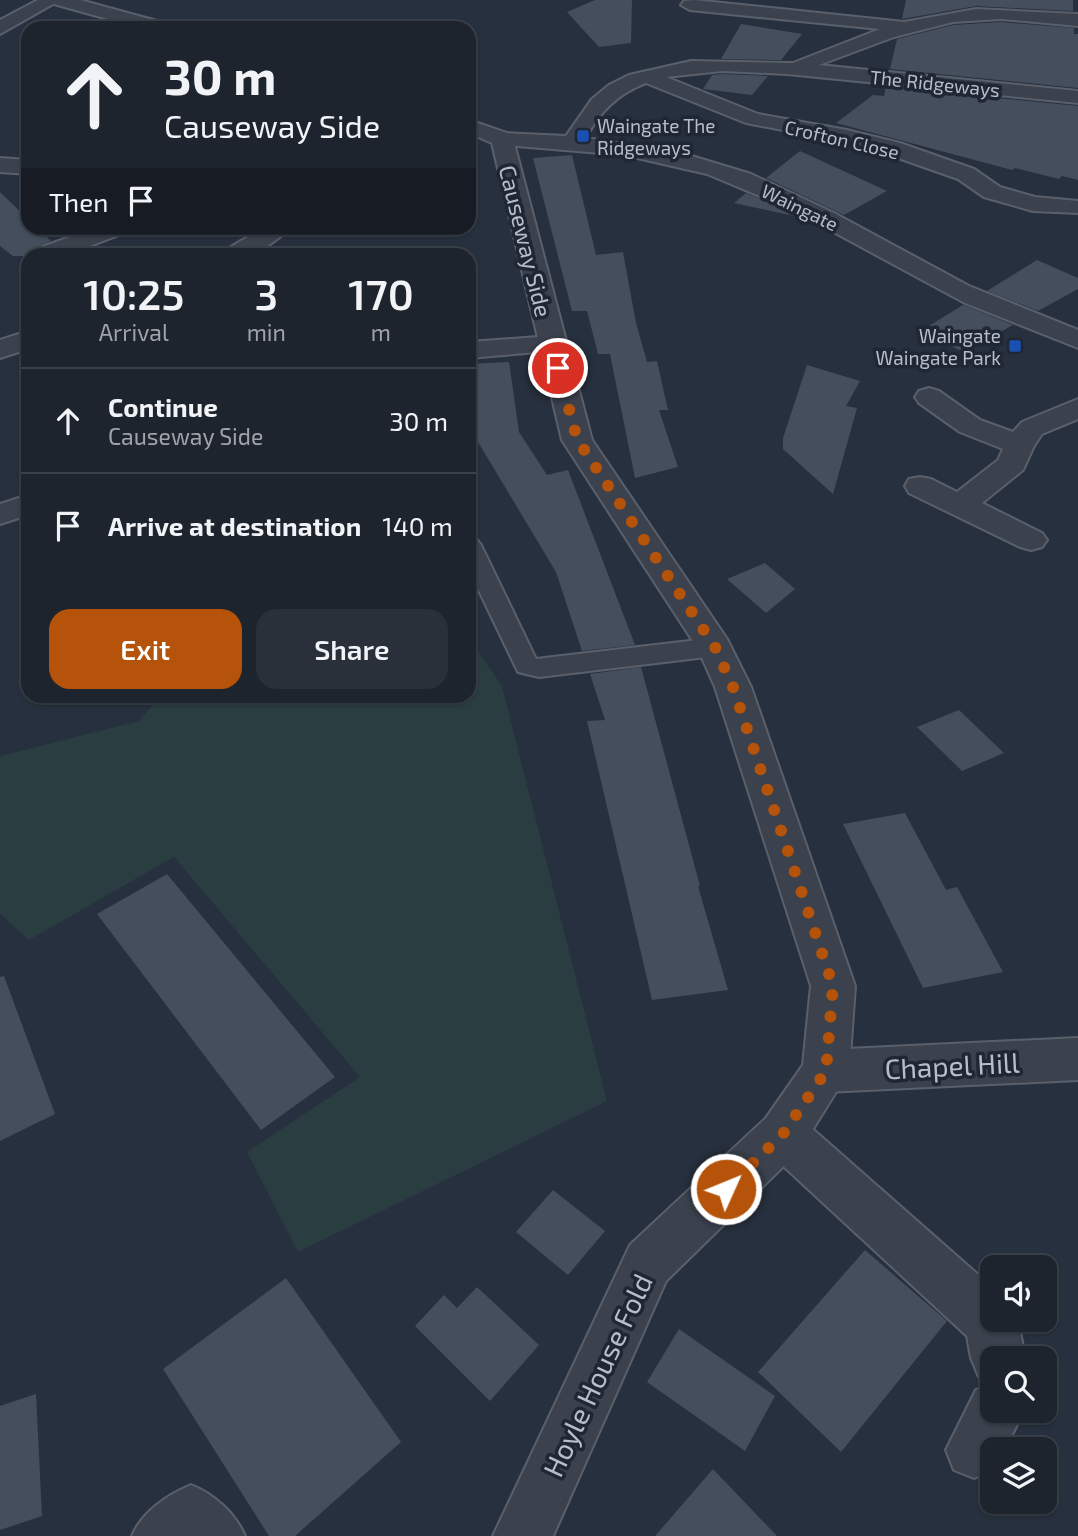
<!DOCTYPE html>
<style>
:root{--surface:#1d242e;--page:#2a303a;--text:#f1f3f6;--muted:#a0a4aa;--line:#3b414a;--accent:#b45309}
body{margin:0;font-family:"Exo 2",sans-serif;background:var(--page);color:var(--text);height:100vh;display:flex;flex-direction:column;font-size:26px;white-space:nowrap}
*{box-sizing:border-box;margin:0}
p{font-size:23px;color:var(--muted)}
.icon{flex:none;width:38px;height:38px;fill:none;stroke:currentColor;stroke-width:2;stroke-linecap:round;stroke-linejoin:round}
.map{position:relative;flex:1;overflow:hidden}
.details{position:absolute;left:21px;top:248px;width:455px;height:455px;display:flex;flex-direction:column;background:var(--surface);border-radius:21px;box-shadow:0 2px 5px #0004,0 0 0 2px var(--line)}
.details>*{flex:none}
.guide{position:absolute;left:21px;top:21px;width:455px;height:214px;border-radius:21px;box-shadow:0 2px 5px #0004,0 0 0 2px var(--line);background:#1d242e;color:var(--text);overflow:hidden}
.fabs{position:absolute;left:980px;top:1255px;display:grid;gap:14px}
.fabs a{display:grid;place-items:center;width:77px;height:77px;border-radius:14px;background:var(--surface);box-shadow:0 2px 5px #0004,0 0 0 2px var(--line);font-size:35px}
.pin{position:absolute;display:grid;place-items:center;width:60px;height:60px;color:#fff;margin:-30px;border:4px solid #fff;border-radius:50%;box-shadow:0 2px 7px #0007}
.me{position:absolute;width:77px;margin:-38px;rotate:46deg;stroke-linejoin:round;filter:drop-shadow(0 0 5px #0008)}
.turn{display:flex;align-items:center;gap:24px;height:147px;padding:0 28px;font-size:32px}
.turn .icon{width:91px;height:91px;stroke-width:2.5}
.turn b{display:block;font-size:49px;line-height:60px}
.then{display:flex;align-items:center;height:66px;padding:0 28px;background:#0003;gap:14px;font-size:26px}
.eta{display:flex;justify-content:space-evenly;align-items:center;height:119px;text-align:center}
.eta b{font-size:42px;font-weight:600;line-height:49px}
.button{display:flex;gap:14px;margin-top:auto;padding:14px 28px}
.button a{flex:1;height:80px;border-radius:21px;background:var(--accent);color:#fff;font-size:28px;font-weight:600;line-height:80px;text-align:center}
.button a+a{background:var(--page);color:var(--text)}
ul{padding:0;list-style:none}
li{display:flex;align-items:center;gap:21px;height:105px;padding:0 28px;border-top:2px solid var(--line)}
li div{flex:1}
li b{display:block;font-size:26px}
li em{font-style:normal}
.map>svg:first-child{display:block}
.green{fill:#2a3d40}
.building{fill:#444e5d}
.lines{fill:none;stroke-linecap:round;stroke-linejoin:round}
.service-casing{stroke:#59606c;stroke-width:4}
.minor-casing{stroke:#59606c;stroke-width:4}
.tertiary-casing{stroke:#59606c;stroke-width:4}
.service{fill:#3b424e;fill-rule:evenodd}
.minor{fill:#3b424e;fill-rule:evenodd}
.tertiary{fill:#3b424e;fill-rule:evenodd}
.route{stroke:#b45309;stroke-width:12;stroke-dasharray:0 21.6}
.transit-dot{fill:#1a4fb4;stroke:#202734;stroke-width:2.5}
.labels{text-anchor:middle;dominant-baseline:central;stroke-width:7;stroke-linejoin:round;paint-order:stroke}
.far-street-label{font-size:19px;fill:#b8bdc9;stroke:#202734}
.far-poi-label{font-size:19px;fill:#b8bdc9;stroke:#202734;text-anchor:start}
.street-label{font-size:23px;fill:#b8bdc9;stroke:#202734}
.near-street-label{font-size:28px;fill:#b8bdc9;stroke:#202734}
</style>
<div class="map">
<svg width="1078" height="1536" viewBox="0 0 1078 1536">
<rect width="100%" height="100%" fill="#27303e"/>
<polygon class="green" points="469,638 502,686 607,1101 298,1252 247,1152 360,1077 174,857 29,940 0,914 0,756 139,721 159,697 469,696"/>
<g class="building">
<polygon points="595,0 632,0 631,43 599,47 567,12"/>
<polygon points="906,0 1073,0 1073,11 976,6 902,19"/>
<polygon points="1001,22 1074,28 1074,34 1078,34 1078,88 890,69 897,39 953,25"/>
<polygon points="741,24 802,34 781,60 721,59"/>
<polygon points="722,74 768,76 752,95 703,89 712,75"/>
<polygon points="886,87 1078,106 1078,180 1062,176 1059,179 1015,168 1012,170 836,123 873,95 884,96"/>
<polygon points="800,151 887,191 844,215 766,178"/>
<polygon points="572,155 596,255 623,252 636,323 647,362 657,361 668,410 659,410 678,467 635,478 610,354 598,354 587,311 572,311 533,158"/>
<polygon points="0,192 28,219 28,228 37,228 51,241 30,249 26,256 13,256 0,246"/>
<polygon points="746,193 790,211 803,218 734,203"/>
<polygon points="1037,260 1078,278 1078,289 1038,311 987,291"/>
<polygon points="963,305 964,305 1013,325 964,352 919,332"/>
<polygon points="509,362 519,432 547,475 568,470 635,645 582,651 556,572 469,427 469,364"/>
<polygon points="807,365 860,381 846,406 857,408 833,494 783,449 783,438"/>
<polygon points="765,563 795,589 766,613 727,579"/>
<polygon points="641,667 700,886 698,886 728,990 652,1000 587,721 605,720 590,674"/>
<polygon points="959,710 1004,753 962,771 917,727"/>
<polygon points="905,813 946,890 957,887 1003,972 923,988 843,824"/>
<polygon points="167,874 335,1077 261,1130 97,914"/>
<polygon points="4,976 55,1114 0,1141 0,977"/>
<polygon points="553,1190 605,1231 568,1275 516,1232"/>
<polygon points="865,1250 947,1321 841,1452 758,1372"/>
<polygon points="286,1278 401,1442 295,1536 269,1536 163,1369"/>
<polygon points="477,1287 539,1345 490,1401 415,1326 444,1295 457,1308"/>
<polygon points="679,1329 775,1396 745,1451 647,1382"/>
<polygon points="36,1394 42,1516 0,1530 0,1406"/>
<polygon points="713,1469 777,1536 655,1536"/>
</g>
<g class="lines">
<defs>
<g id="service">
<polygon points="469,538 477,540 481,545 536,659 715,638 724,641 728,647 724,653 715,656 539,677 518,672 469,570"/>
<path d="M 191,1485 C 214,1494 235,1513 245,1536 L 132,1536 C 142,1512 167,1495 191,1485 Z"/>
</g>
<g id="minor">
<polygon points="38,0 60,0 0,34 0,20"/>
<path d="M 694,0 L 904,22 L 976,9 L 1078,14 L 1078,26 L 1001,19 L 953,22 L 894,37 L 819,65 L 1078,91 L 1078,103 L 787,74 L 722,71 L 666,77 L 758,114 L 847,130 L 900,143 L 974,169 L 1000,187 L 1035,197 L 1078,201 L 1078,213 L 1033,211 L 984,197 L 958,179 L 884,153 L 845,142 L 746,123 L 646,83 C 619,93 599,112 586,138 L 685,154 L 751,174 L 834,213 L 969,286 L 1078,330 L 1078,348 L 965,303 L 791,209 L 707,174 L 624,155 L 494,144 L 491,139 L 494,134 L 502,133 L 566,136 L 592,99 L 609,85 L 629,75 L 691,61 L 793,63 L 880,29 L 690,10 L 681,5 L 684,1 Z"/>
<polygon points="0,158 28,160 28,174 0,172"/>
<polygon points="95,228 128,228 124,233 64,256 28,256 31,251"/>
<path d="M 265,228 L 292,228 L 254,256 L 221,256 C 227,246 254,235 265,228 Z"/>
<polygon points="28,331 28,349 0,358 0,340"/>
<polygon points="551,336 561,338 565,344 561,350 469,358 469,342"/>
<polygon points="929,388 939,391 980,420 1013,432 1022,422 1078,399 1078,419 1042,434 1034,446 1023,470 982,503 1042,533 1047,540 1042,547 1031,550 1020,547 909,493 905,486 909,479 920,477 931,479 957,492 998,460 1003,449 960,432 919,403 915,397 919,391"/>
<polygon points="28,495 28,515 0,524 0,504"/>
<polygon points="1078,1038 1078,1080 826,1092 810,1086 803,1071 810,1056 826,1050"/>
<polygon points="783,1111 800,1118 992,1287 992,1320 1018,1320 1025,1358 992,1358 992,1383 979,1377 971,1358 967,1336 766,1150 759,1134 766,1118"/>
<polygon points="992,1384 992,1410 1024,1410 1005,1449 992,1449 992,1471 974,1478 954,1470 946,1450 976,1390"/>
</g>
<g id="tertiary">
<polygon points="51,0 80,0 168,24 170,28 140,28 54,4"/>
<polygon points="469,120 510,134 513,139 592,440 727,639 751,687 855,986 849,1071 800,1150 666,1281 553,1536 493,1536 630,1245 766,1118 803,1065 811,986 715,687 698,649 562,440 492,143 469,133"/>
</g>
</defs>
<use href="#service" class="service-casing"/>
<use href="#minor" class="minor-casing"/>
<use href="#tertiary" class="tertiary-casing"/>
<use href="#service" class="service"/>
<use href="#minor" class="minor"/>
<use href="#tertiary" class="tertiary"/>
</g>
<g class="lines">
<polyline class="route" points="558,368 577,439 715,647 733,687 833,986 826,1071 783,1134 726,1189"/>
</g>
<g class="transit-dot">
<rect x="576" y="129" width="14" height="14" rx="3.5"/>
<rect x="1008" y="339" width="14" height="14" rx="3.5"/>
</g>
<g class="labels">
<g class="far-street-label">
<text transform="translate(935 83) rotate(6)">The Ridgeways</text>
<text transform="translate(842 139) rotate(13)">Crofton Close</text>
<text transform="translate(800 207) rotate(26)">Waingate</text>
</g>
<g class="far-poi-label">
<text x="597" y="125">Waingate The<tspan x="597" dy="22">Ridgeways</tspan></text>
<text x="1001" y="335" text-anchor="end">Waingate<tspan x="1001" dy="22">Waingate Park</tspan></text>
</g>
<g class="street-label">
<text transform="translate(526 241) rotate(76)">Causeway Side</text>
</g>
<g class="near-street-label">
<text transform="translate(952 1065) rotate(-3)">Chapel Hill</text>
<text transform="translate(597 1375) rotate(-65)">Hoyle House Fold</text>
</g>
</g>
</svg>
<div class="fabs">
<a><svg class="icon" aria-label="sound" viewBox="0 0 24 24"><path d="M4 9h4l5-4v14l-5-4H4zM17 9q2 3 0 6"/></svg></a>
<a><svg class="icon" aria-label="search" viewBox="0 0 24 24"><circle cx="10" cy="10" r="6"/><path d="M15 15l6 6"/></svg></a>
<a><svg class="icon" aria-label="layers" viewBox="0 0 24 24"><path d="M12 4l9 5-9 5-9-5zM3 14l9 5 9-5"/></svg></a>
</div>
<div class="pin" style="left:558px;top:368px;background:#d93025"><svg class="icon" aria-label="arrive" viewBox="0 0 24 24"><path d="M6 21V4h12l-3 4 3 4H6"/></svg></div>
<svg class="me" style="left:726px;top:1189px" viewBox="-20 -20 40 40"><circle r="17" fill="#b45309" stroke="#fff" stroke-width="3"/><path d="M0-11L8 9 0 5-8 9z" fill="#fff"/></svg>
<div class="guide">
<div class="turn"><svg class="icon" aria-label="ahead" viewBox="0 0 24 24"><path d="M12 20V5M6 11l6-6 6 6"/></svg><div><b>30 m</b>Causeway Side</div></div>
<div class="then">Then<svg class="icon" aria-label="arrive" viewBox="0 0 24 24"><path d="M6 21V4h12l-3 4 3 4H6"/></svg></div>
</div>
<section class="details">
<div class="eta">
<div><b>10:25</b><p>Arrival</p></div>
<div><b>3</b><p>min</p></div>
<div><b>170</b><p>m</p></div>
</div>
<ul>
<li><svg class="icon" aria-label="ahead" viewBox="0 0 24 24"><path d="M12 20V5M6 11l6-6 6 6"/></svg><div><b>Continue</b><p>Causeway Side</p></div><em>30 m</em></li>
<li><svg class="icon" aria-label="arrive" viewBox="0 0 24 24"><path d="M6 21V4h12l-3 4 3 4H6"/></svg><div><b>Arrive at destination</b></div><em>140 m</em></li>
</ul>
<div class="button"><a>Exit</a><a>Share</a></div>
</section>
</div>
